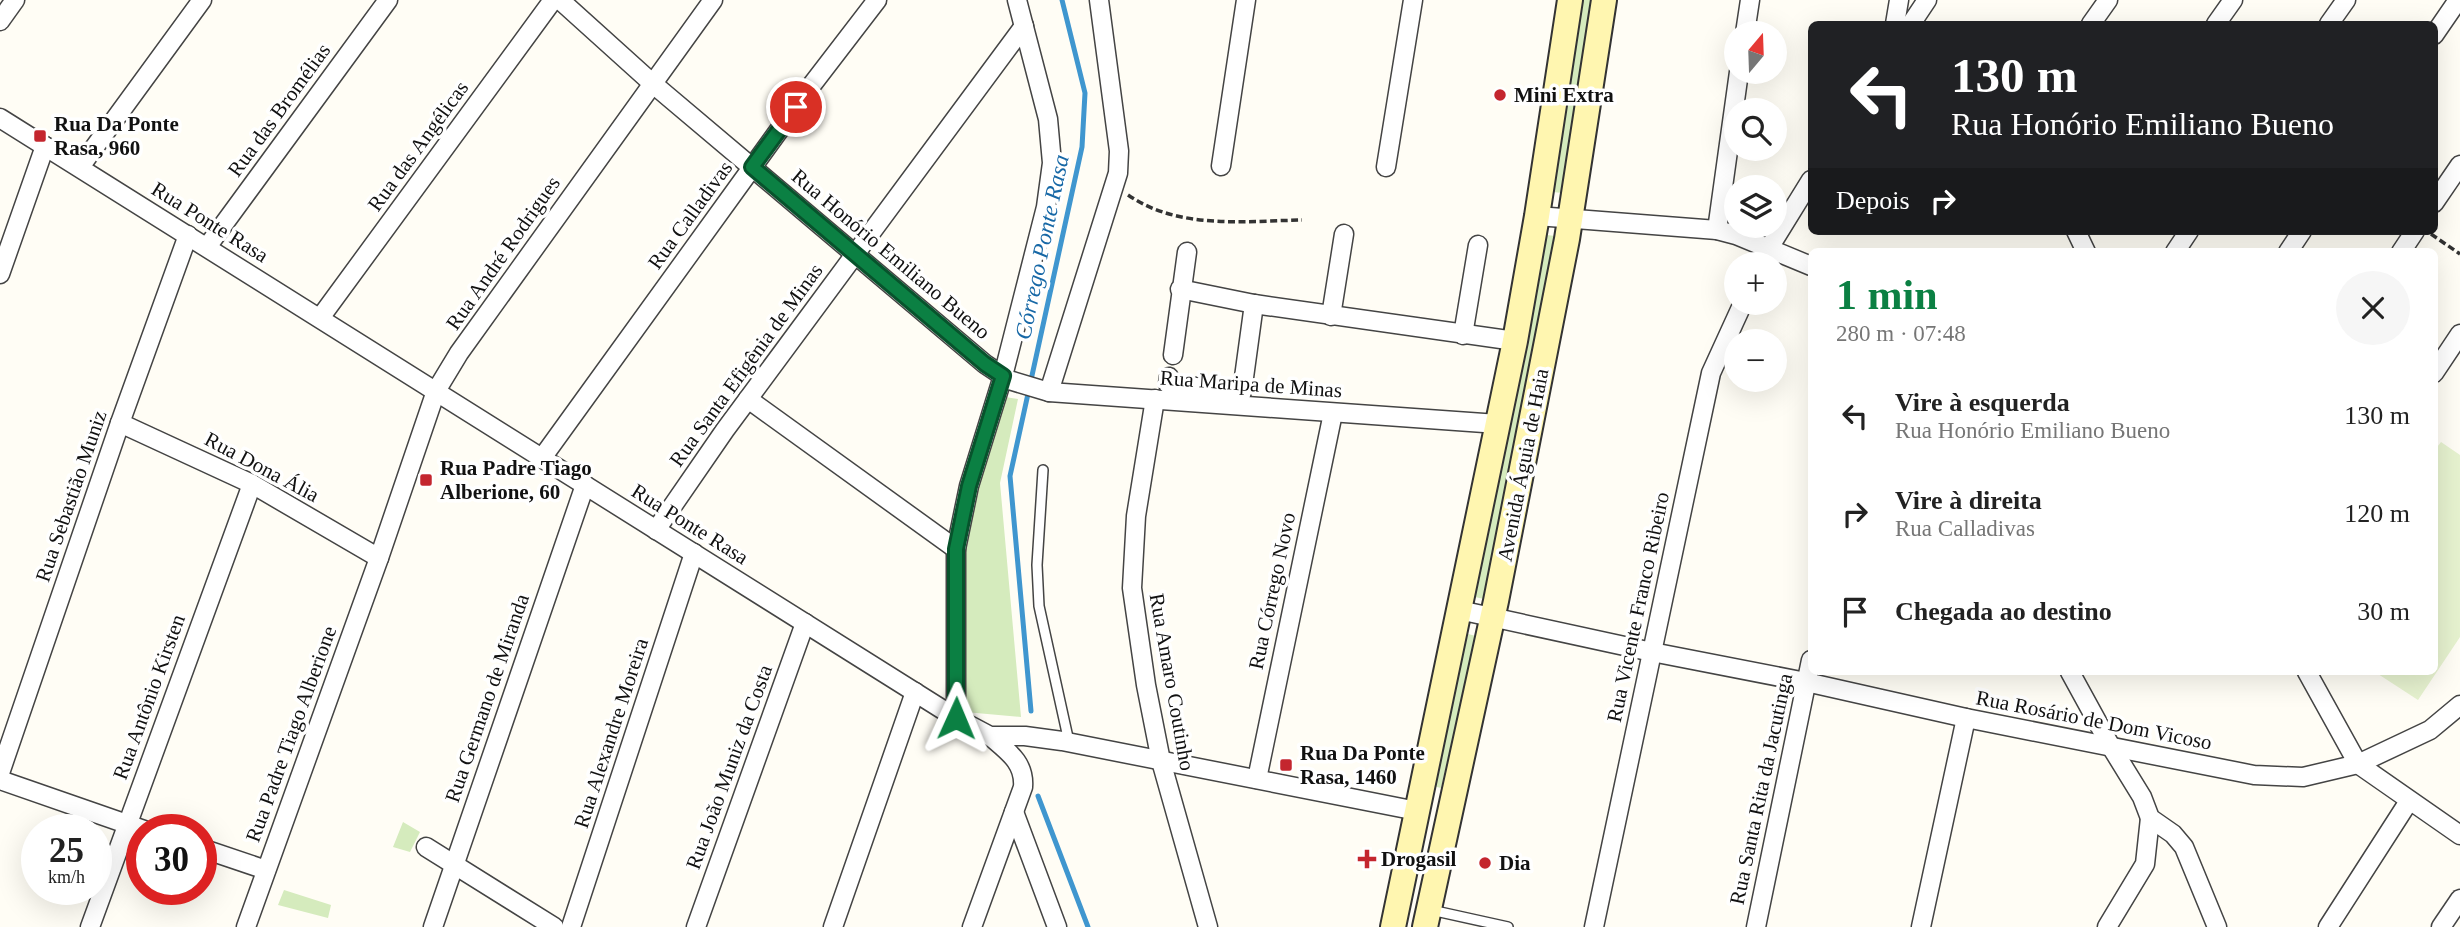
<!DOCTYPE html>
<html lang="pt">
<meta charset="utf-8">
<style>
:root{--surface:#fff;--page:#f6f6f6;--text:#222;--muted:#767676;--accent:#0b8043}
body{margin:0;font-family:"Times New Roman",serif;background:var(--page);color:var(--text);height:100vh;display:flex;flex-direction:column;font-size:26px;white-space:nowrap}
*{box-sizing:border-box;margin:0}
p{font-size:23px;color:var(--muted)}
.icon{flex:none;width:38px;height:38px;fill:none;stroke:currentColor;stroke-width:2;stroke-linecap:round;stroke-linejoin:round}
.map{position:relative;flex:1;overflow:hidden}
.sheet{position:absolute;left:1808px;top:248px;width:630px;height:427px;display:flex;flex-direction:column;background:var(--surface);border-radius:10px;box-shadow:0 7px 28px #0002}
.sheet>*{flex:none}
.banner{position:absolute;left:1808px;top:21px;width:630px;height:214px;border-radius:10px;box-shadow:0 7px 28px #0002;background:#202124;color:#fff;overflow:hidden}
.needle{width:46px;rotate:19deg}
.buttons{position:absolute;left:1724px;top:21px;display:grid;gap:14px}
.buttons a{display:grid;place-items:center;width:63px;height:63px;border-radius:50%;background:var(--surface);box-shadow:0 7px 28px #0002;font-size:35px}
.speed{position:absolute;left:21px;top:814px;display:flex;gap:14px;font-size:35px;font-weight:700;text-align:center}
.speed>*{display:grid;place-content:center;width:91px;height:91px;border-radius:50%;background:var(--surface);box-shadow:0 7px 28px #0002;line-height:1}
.speed small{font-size:18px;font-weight:400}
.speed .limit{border:10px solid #d22;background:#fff;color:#111}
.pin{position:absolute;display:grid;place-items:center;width:60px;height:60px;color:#fff;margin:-30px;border:4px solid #fff;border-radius:50%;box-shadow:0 2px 7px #0007}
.me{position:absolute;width:77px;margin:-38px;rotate:1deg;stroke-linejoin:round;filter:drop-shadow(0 0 5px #0008)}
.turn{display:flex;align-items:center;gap:24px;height:147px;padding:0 28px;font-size:32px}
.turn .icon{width:91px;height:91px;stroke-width:2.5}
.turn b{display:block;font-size:49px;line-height:60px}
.then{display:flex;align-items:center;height:66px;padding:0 28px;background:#0003;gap:14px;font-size:26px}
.round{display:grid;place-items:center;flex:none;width:74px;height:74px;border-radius:37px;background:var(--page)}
.overview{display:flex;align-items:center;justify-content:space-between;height:119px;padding:0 28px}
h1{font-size:42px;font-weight:700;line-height:52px;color:var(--accent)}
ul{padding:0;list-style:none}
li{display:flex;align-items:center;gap:21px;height:98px;padding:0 28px}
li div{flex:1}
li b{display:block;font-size:26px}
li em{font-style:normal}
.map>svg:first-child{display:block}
.green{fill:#d5ebbd}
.pitch{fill:#e6f2cf}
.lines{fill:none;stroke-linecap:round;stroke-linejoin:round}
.stream{stroke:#3f96cf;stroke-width:5}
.lane-casing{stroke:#444;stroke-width:12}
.street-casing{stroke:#444;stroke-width:21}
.secondary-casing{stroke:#333;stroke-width:28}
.path{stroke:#333;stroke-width:3.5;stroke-dasharray:7 3.5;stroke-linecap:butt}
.lane{stroke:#fff;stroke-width:9}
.street{stroke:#fff;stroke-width:18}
.secondary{stroke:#fff6b0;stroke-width:24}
.route-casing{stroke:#07532c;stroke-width:18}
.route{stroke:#0b8043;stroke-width:12}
.poi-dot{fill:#c4262e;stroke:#fff;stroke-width:2.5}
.labels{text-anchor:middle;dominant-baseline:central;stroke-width:7;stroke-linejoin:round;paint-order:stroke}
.poi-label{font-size:21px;font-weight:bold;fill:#111;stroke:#fff;text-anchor:start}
.street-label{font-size:21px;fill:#111;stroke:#fff}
.water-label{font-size:23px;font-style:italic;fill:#1768a6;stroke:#fff}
</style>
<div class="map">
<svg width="2460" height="927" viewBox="0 0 2460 927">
<rect width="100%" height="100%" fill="#fffdf5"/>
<g class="green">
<polygon points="1583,0 1591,0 1562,193 1553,192"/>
<polygon points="1547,235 1555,236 1484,599 1475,597"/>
<polygon points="1005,397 1018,399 1000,483 1021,717 965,712 965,532"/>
<polygon points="1468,634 1476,636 1441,788 1433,786"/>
<polygon points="403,822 420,832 410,852 393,847"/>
<polygon points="284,890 331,905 328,918 278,905"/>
</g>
<polygon class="pitch" points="2441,442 2460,455 2460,637 2418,700 2375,672 2434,672 2434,451"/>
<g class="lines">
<g class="stream">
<polyline points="1031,711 1010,476 1082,147 1085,93 1062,0"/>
<polyline points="1038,796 1088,927"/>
</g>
<defs>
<g id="lane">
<polyline points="1043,470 1037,565 1039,606 1069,742"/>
<polyline points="1431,910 1508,927"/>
</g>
<g id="street">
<polyline points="560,0 652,83 985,364 1009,380 1049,392 1498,424"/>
<polyline points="0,21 15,0"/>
<polyline points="1895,24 1899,0"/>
<polyline points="1911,24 1927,0"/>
<polyline points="2091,24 2108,0"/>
<polyline points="2216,24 2233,0"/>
<polyline points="2329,24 2346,0"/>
<polyline points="1745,33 1750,0"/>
<polyline points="2434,35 2458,0"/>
<polyline points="0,118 956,718 990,736 1025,736 1062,741 1417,811"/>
<polyline points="1221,166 1246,0"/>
<polyline points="80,167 202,0"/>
<polyline points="1386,167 1413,0"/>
<polyline points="2434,203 2460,165"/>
<polyline points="1537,216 1717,230 1736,235 1811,266"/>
<polyline points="1717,230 1739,72"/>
<polyline points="2076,231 2086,252"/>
<polyline points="207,247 388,0"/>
<polyline points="2175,252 2189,231"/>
<polyline points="2288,252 2302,231"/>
<polyline points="2401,252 2415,231"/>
<polyline points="1761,264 1769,248 1811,180"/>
<polyline points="0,274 45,146"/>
<polyline points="1180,289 1254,304 1515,341"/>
<polyline points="1331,316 1344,234"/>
<polyline points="320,318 553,0"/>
<polyline points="1463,335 1478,245"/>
<polyline points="1173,355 1187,252"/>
<polyline points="2434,373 2460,334"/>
<polyline points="1169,377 1168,384 1242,392 1254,304"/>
<polyline points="1049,392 1118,173 1119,151 1099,0"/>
<polyline points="748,399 956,549"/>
<polyline points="1155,399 1136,516 1132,588 1146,685 1161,761 1208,927"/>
<polyline points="120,423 252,484 379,558"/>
<polyline points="542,458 811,86 877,0"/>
<polyline points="656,530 725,430 1024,26"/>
<polyline points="1459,610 1652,652 1806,682 1966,718 2254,775 2303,777 2358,764 2430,730 2460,705"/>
<polyline points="2070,672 2110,745 2142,797 2150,818 2173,834 2184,847 2217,927"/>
<polyline points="2307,672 2358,764 2460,835"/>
<polyline points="956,718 956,549 969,486 1003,376 1046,207 1052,163 1048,119 1017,0"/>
<polyline points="0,773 120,423 188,235"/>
<polyline points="1257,779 1333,413"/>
<polyline points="0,780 144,830"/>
<polyline points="1014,812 1057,927"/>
<polyline points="426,847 554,927"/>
<polyline points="201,848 266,870"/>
<polyline points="90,927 252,484"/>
<polyline points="246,927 379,558 436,391 459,353 713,0"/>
<polyline points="433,927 585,485"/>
<polyline points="571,927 694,553"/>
<polyline points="696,927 805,623"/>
<polyline points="833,927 915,692"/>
<path d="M 972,927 L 1023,787 C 1025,762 1007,751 990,736"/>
<polyline points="1594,927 1711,373 1743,303"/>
<polyline points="1756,927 1811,660"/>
<polyline points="1921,927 1966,718"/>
<polyline points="2107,927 2145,864 2150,818"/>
<polyline points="2328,927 2409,801"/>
<polyline points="2441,927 2460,899"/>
</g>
<g id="secondary">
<polyline points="1393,927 1515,341 1537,216 1570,0"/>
<polyline points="1425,927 1496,601 1567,239 1604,0"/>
</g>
</defs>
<use href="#lane" class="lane-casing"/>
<use href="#street" class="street-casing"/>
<use href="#secondary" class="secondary-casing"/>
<g class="path">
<path d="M 1128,195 C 1179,230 1244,221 1302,220"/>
<polyline points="2431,234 2460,254"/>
</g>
<use href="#lane" class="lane"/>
<use href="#street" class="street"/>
<use href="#secondary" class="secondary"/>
</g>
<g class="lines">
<defs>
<polyline id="route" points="796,107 752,167 985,364 1003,376 969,486 956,549 956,718"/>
</defs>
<use href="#route" class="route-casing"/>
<use href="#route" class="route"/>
</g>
<g class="poi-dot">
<circle cx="1500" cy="95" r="7"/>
<rect x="33" y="129" width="14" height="14" rx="3.5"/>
<rect x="419" y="473" width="14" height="14" rx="3.5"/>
<rect x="1279" y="758" width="14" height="14" rx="3.5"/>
<path d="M1363.5 848.5h7v7h7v7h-7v7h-7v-7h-7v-7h7z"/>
<circle cx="1485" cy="863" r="7"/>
</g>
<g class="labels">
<g class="poi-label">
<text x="1514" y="95">Mini Extra</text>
<text x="54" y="124">Rua Da Ponte<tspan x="54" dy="24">Rasa, 960</tspan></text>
<text x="440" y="468">Rua Padre Tiago<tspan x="440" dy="24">Alberione, 60</tspan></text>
<text x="1300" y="753">Rua Da Ponte<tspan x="1300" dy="24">Rasa, 1460</tspan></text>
<text x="1381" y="859">Drogasil</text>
<text x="1499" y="863">Dia</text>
</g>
<g class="street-label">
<text transform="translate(279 110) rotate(-54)">Rua das Bromélias</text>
<text transform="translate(418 146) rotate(-54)">Rua das Angélicas</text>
<text transform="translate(690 215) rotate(-54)">Rua Calladivas</text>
<text transform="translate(210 222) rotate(32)">Rua Ponte Rasa</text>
<text transform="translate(503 253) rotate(-55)">Rua André Rodrigues</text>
<text transform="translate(891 254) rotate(40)">Rua Honório Emiliano Bueno</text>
<text transform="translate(746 365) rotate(-54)">Rua Santa Efigênia de Minas</text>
<text transform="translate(1251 384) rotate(4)">Rua Maripa de Minas</text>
<text transform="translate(1523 465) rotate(-79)">Avenida Águia de Haia</text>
<text transform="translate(262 467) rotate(28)">Rua Dona Ália</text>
<text transform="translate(71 496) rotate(-71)">Rua Sebastião Muniz</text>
<text transform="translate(690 524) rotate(32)">Rua Ponte Rasa</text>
<text transform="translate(1272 591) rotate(-78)">Rua Córrego Novo</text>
<text transform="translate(1638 607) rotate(-78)">Rua Vicente Franco Ribeiro</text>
<text transform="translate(1172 682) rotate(80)">Rua Amaro Coutinho</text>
<text transform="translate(149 697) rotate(-70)">Rua Antônio Kirsten</text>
<text transform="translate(487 698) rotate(-71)">Rua Germano de Miranda</text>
<text transform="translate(2094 720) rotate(11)">Rua Rosário de Dom Vicoso</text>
<text transform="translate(611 733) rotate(-72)">Rua Alexandre Moreira</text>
<text transform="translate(291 734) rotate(-70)">Rua Padre Tiago Alberione</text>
<text transform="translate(729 767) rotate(-70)">Rua João Muniz da Costa</text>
<text transform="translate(1761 789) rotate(-78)">Rua Santa Rita da Jacutinga</text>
</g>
<g class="water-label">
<text transform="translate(1042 247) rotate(-78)">Córrego Ponte Rasa</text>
</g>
</g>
</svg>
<div class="buttons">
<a><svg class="needle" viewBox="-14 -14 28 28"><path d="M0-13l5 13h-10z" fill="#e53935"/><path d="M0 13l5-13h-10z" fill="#767676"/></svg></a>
<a><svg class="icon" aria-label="search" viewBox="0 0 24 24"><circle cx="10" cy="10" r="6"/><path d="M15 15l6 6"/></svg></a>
<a><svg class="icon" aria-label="layers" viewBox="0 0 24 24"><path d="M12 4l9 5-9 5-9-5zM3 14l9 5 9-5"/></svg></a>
<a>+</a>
<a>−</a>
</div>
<div class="speed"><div>25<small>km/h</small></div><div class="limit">30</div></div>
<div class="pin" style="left:796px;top:107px;background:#d93025"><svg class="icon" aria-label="arrive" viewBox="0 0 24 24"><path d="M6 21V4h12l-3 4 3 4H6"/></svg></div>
<svg class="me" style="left:956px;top:718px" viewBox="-20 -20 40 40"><path d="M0-17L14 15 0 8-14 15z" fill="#0b8043" stroke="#fff" stroke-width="4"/></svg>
<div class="banner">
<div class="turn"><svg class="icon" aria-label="left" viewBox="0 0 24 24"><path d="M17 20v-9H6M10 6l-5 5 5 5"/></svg><div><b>130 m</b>Rua Honório Emiliano Bueno</div></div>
<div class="then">Depois<svg class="icon" aria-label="right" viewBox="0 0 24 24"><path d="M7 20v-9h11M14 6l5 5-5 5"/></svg></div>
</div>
<section class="sheet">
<div class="overview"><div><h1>1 min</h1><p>280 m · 07:48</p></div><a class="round"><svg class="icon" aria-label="close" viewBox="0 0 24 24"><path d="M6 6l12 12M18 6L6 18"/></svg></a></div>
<ul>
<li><svg class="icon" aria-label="left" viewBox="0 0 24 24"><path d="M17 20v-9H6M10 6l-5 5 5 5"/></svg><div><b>Vire à esquerda</b><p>Rua Honório Emiliano Bueno</p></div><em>130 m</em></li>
<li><svg class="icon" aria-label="right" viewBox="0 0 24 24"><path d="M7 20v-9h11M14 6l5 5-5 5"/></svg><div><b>Vire à direita</b><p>Rua Calladivas</p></div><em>120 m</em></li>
<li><svg class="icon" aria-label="arrive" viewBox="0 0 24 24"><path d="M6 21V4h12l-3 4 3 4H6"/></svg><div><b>Chegada ao destino</b></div><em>30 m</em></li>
</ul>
</section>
</div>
